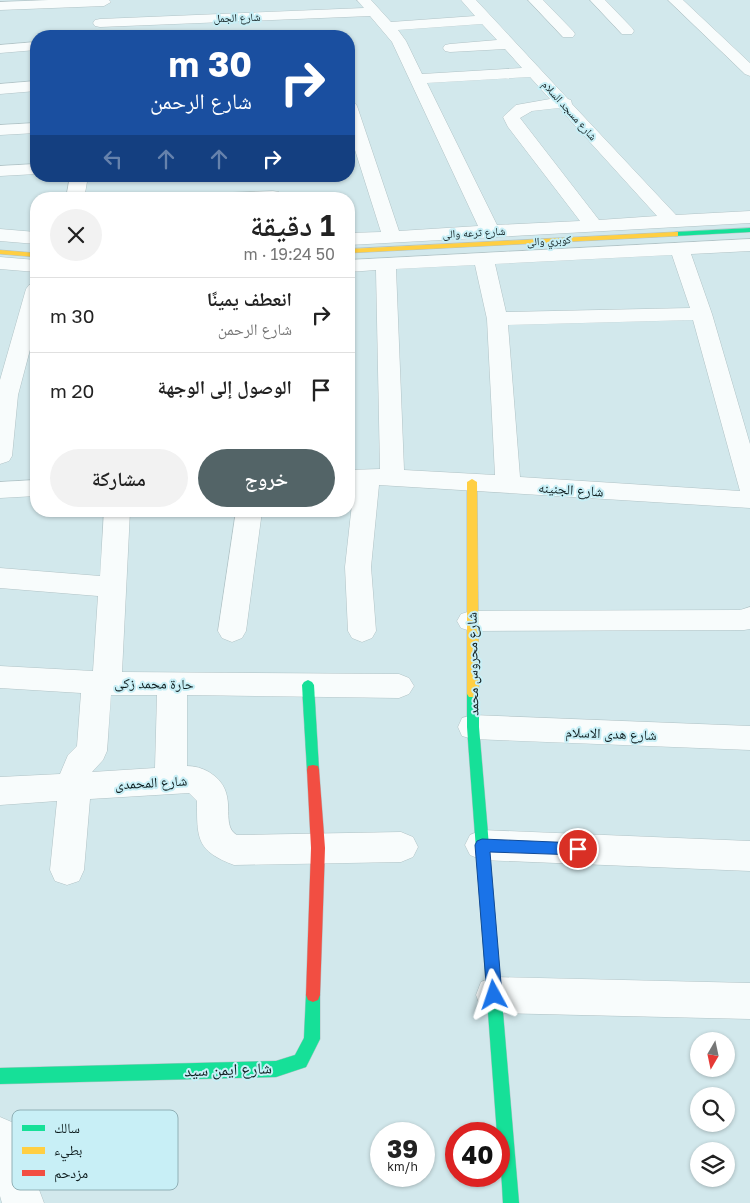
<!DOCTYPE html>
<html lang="ar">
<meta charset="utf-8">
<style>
:root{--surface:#fff;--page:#f2f2f2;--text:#222;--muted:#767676;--line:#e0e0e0;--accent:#536467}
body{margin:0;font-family:"Golos Text","Noto Naskh Arabic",sans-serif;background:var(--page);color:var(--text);direction:rtl;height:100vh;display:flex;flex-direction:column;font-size:19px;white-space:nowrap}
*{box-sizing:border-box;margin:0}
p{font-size:16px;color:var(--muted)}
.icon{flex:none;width:28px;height:28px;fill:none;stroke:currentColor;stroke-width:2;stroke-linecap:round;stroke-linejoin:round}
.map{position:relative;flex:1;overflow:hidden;direction:ltr}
.drawer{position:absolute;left:30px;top:192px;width:325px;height:325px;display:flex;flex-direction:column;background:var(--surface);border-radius:20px;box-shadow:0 1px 4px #0004;direction:rtl}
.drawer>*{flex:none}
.guide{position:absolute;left:30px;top:30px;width:325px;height:152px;border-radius:20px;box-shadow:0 1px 4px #0004;direction:rtl;background:#1a4fa0;color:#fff;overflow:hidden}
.needle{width:32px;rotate:189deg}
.fabs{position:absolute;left:690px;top:1032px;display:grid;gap:10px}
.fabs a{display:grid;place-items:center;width:45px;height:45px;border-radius:50%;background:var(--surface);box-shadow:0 1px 4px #0004;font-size:25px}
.speed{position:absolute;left:370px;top:1122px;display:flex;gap:10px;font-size:25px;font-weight:700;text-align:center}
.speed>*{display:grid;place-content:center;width:65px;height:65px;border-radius:50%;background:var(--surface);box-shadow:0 1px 4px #0004;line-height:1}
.speed small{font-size:12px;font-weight:400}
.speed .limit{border:8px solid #d22;background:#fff;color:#111}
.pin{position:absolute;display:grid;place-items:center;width:42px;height:42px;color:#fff;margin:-21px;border:2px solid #fff;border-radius:50%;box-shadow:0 1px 5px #0007}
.me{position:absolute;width:55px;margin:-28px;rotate:355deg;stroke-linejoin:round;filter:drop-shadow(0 0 4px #0008)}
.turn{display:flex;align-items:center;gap:18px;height:105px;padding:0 20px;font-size:22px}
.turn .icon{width:65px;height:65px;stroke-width:2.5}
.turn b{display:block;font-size:35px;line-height:42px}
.lanes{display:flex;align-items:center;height:48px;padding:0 20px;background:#0003;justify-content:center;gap:25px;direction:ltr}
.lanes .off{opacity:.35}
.round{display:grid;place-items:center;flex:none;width:52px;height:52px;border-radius:26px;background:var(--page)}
.headline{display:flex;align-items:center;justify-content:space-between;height:85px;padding:0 20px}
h1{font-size:30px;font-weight:600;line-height:38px}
.primary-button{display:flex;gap:10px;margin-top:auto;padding:10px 20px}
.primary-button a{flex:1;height:58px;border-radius:30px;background:var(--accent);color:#fff;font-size:20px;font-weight:600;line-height:58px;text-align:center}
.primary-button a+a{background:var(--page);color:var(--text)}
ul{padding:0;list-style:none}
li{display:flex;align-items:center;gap:15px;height:75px;padding:0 20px;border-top:1px solid var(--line)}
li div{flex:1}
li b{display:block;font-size:19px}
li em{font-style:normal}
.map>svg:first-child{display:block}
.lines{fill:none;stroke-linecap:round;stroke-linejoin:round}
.street-casing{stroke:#b1c3c6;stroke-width:1}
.fast-casing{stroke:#b1c3c6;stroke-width:1}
.slow-casing{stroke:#b1c3c6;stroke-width:1}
.jam-casing{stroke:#b1c3c6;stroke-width:1}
.street{fill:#f8fcfc;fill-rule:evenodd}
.fast{fill:#16e098;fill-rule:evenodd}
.slow{fill:#ffcf43;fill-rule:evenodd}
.jam{fill:#f24e42;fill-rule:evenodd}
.route{fill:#1a73e8;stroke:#114b97}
.labels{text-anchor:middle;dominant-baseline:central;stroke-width:4;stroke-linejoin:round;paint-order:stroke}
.far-street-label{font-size:11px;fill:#0e1d1f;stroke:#c8eff6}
.street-label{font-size:14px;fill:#0e1d1f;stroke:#c8eff6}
.near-street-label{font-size:16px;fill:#0e1d1f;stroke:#c8eff6}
.key{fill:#c8eff6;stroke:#90b0b6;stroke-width:1}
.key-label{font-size:14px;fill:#0e1d1f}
</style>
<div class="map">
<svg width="750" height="1203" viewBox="0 0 750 1203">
<rect width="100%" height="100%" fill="#d2e8ec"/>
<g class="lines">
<defs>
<g id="street">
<polygon points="49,0 109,0 111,2 104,6 0,10 0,2"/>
<path d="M 357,0 L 371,0 L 391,22 L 475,16 L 461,0 L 476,0 L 568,99 L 571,100 L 572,104 L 676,215 L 750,211 L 750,223 L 349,245 L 349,233 L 381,232 L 349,131 L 349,101 L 355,103 L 357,106 L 399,231 L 478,226 L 392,42 L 370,16 L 100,27 L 95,26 L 93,23 L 95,20 L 100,19 L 364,8 ZM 482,24 L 497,40 L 450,44 L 445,45 L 443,48 L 445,51 L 450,52 L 505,49 L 522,68 L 422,74 L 406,41 L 398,30 ZM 530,77 L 550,99 L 516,105 L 503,117 L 508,127 L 580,221 L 497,225 L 427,83 ZM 559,108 L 657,216 L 599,220 L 520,118 L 532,111 Z"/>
<polygon points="528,0 543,0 573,31 575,34 573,37 563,37"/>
<polygon points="590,0 605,0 632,28 634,31 632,34 622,34"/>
<polygon points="668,0 683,0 750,63 750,76 745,74"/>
<polygon points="36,42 36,50 0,53 0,45"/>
<polygon points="36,81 36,91 0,94 0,84"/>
<polygon points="36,123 36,133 0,135 0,125"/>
<polygon points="36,164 36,174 0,176 0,166"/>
<polygon points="70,176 88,176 84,199 66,199"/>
<polygon points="273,191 279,192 282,196 280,199 188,199 191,195 197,194"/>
<polygon points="0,229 36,232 36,244 0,241"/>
<path d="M 750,239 L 750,251 L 691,254 L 712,314 L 750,444 L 750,508 L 379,485 L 371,567 L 376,631 L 372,638 L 362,642 L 352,638 L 348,631 L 345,567 L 354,486 L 349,486 L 349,470 L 380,469 L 376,270 L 349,272 L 349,260 ZM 672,255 L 690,308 L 506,312 L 495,264 ZM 475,265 L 487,319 L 495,475 L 404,470 L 396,269 ZM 693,320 L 740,491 L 520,477 L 508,325 Z"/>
<polygon points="0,257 36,260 36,272 0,269"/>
<polygon points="36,283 36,327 18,395 12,456 9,461 0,464 0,380 26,289 29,285"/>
<polygon points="36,480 36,496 0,498 0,482"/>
<path d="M 104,511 L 130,511 L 122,672 L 399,674 L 409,678 L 414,686 L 409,694 L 399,698 L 187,695 L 187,766 C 195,766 202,768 209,772 C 242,792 218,824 237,835 L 401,832 L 413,837 L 418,847 L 413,857 L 401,862 L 234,865 C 196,851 197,838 197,801 L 189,793 L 90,799 L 84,870 L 79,881 L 67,885 L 55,881 L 50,870 L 57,801 L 0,805 L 0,777 L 60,774 L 68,755 L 77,746 L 81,693 L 0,688 L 0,666 L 93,671 L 98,596 L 0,588 L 0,568 L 100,576 ZM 111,695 L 157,695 L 155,768 L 92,772 L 103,760 L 107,751 Z"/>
<polygon points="236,511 262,511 246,631 242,638 232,642 222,638 218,631"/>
<polygon points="750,607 750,629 744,630 471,631 461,628 457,621 461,614 471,611 740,610"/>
<polygon points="473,715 750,726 750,750 473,739 462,736 458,727 462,718"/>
<polygon points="482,830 750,841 750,871 482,860 470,855 465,845 470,835"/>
<polygon points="494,977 750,983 750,1019 494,1013 481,1008 476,995 481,982"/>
<polygon points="0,1117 14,1123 44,1203 2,1203 0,1196"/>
</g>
<g id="fast">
<polygon points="750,228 750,232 675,236 671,234 675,232"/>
<polygon points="308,680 312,682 314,685 319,770 318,774 313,775 308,774 307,770 302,685 304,682"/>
<polygon points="473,689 477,691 479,694 479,727 519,1203 503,1203 499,1134 497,1134 467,727 467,694 469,691"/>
<polygon points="313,988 318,990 320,995 320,1039 306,1067 276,1077 0,1084 0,1068 276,1061 295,1055 304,1038 306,995 308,990"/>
</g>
<g id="slow">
<polygon points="675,232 678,232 678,236 349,253 349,249"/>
<polygon points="0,250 36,253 36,257 0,254"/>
<polygon points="472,479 477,482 479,694 477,697 469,697 467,694 467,482"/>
</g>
<polygon id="jam" points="313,765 318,766 319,770 325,848 320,995 318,1000 313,1002 308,1000 306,995 311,848 307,770 308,766"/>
</defs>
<use href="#street" class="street-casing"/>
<use href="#fast" class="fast-casing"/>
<use href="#slow" class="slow-casing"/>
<use href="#jam" class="jam-casing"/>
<use href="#street" class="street"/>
<use href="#fast" class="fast"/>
<use href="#slow" class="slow"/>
<use href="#jam" class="jam"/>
</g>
<polygon class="route" points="482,839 578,843 583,845 585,849 583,854 578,855 490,852 502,995 499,1000 494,1002 489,1000 487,995 475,845 477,841"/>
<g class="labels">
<g class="far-street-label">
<text transform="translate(237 17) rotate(-2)">شارع الجمل</text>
<text transform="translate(570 110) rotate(48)">شارع مسجد السلام</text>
<text transform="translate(474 232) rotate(-3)">شارع ترعه والى</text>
<text transform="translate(549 240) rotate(-3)">كوبري والى</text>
</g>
<g class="street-label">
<text transform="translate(571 489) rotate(4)">شارع الجنينه</text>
<text transform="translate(472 664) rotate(-91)">شارع محروس محمد</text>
<text transform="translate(154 683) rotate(1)">حارة محمد زكى</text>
<text transform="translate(611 733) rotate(2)">شارع هدى الاسلام</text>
<text transform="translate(151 782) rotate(-3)">شارع المحمدى</text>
</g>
<g class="near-street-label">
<text transform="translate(228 1069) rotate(-2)">شارع ايمن سيد</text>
</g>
</g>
<rect x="12" y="1110" width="166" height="80" rx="8" class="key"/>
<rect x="22" y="1125" width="23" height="6" fill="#16e098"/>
<rect x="22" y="1147" width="23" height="7" fill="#ffcf43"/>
<rect x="22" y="1170" width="23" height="6" fill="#f24e42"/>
<g class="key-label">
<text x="54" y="1133">سالك</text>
<text x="54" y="1155">بطيء</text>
<text x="54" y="1178">مزدحم</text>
</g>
</svg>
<div class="fabs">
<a><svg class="needle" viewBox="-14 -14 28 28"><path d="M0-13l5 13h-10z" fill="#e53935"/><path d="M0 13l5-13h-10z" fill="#767676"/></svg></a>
<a><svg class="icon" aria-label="search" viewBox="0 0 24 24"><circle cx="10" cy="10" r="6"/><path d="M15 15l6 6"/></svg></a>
<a><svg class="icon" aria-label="layers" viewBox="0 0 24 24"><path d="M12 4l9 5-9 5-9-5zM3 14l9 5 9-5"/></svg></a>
</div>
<div class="speed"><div>39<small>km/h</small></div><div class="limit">40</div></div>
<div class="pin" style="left:578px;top:849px;background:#d93025"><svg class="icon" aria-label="arrive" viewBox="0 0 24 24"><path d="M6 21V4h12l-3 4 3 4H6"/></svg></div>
<svg class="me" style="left:494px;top:995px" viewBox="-20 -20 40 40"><path d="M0-17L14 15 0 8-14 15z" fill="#1a73e8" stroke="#fff" stroke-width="4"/></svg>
<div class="guide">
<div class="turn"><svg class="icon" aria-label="right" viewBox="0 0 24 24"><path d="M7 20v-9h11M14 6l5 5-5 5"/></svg><div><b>30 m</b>شارع الرحمن</div></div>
<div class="lanes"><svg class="icon off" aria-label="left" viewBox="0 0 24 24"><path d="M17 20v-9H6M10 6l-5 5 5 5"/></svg><svg class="icon off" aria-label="ahead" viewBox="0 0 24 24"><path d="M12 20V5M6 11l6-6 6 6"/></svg><svg class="icon off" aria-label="ahead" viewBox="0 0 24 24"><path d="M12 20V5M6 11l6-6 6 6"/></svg><svg class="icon" aria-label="right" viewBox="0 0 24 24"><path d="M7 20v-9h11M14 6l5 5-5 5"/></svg></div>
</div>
<section class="drawer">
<div class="headline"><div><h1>1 دقيقة</h1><p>50 m · 19:24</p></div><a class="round"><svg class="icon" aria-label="close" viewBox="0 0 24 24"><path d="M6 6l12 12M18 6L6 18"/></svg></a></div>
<ul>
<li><svg class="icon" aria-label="right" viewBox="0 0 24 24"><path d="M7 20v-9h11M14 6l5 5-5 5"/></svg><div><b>انعطف يمينًا</b><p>شارع الرحمن</p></div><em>30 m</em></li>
<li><svg class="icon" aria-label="arrive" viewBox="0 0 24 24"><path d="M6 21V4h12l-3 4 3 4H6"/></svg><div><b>الوصول إلى الوجهة</b></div><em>20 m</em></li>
</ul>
<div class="primary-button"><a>خروج</a><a>مشاركة</a></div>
</section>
</div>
